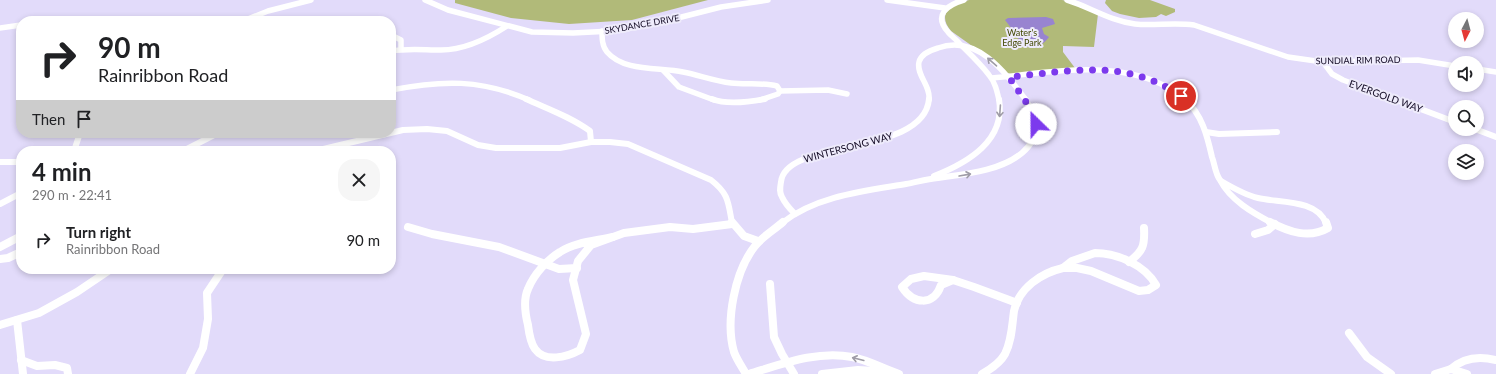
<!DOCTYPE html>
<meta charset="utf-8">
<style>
:root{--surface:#fff;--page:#f6f6f6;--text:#202124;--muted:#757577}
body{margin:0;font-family:Lato,sans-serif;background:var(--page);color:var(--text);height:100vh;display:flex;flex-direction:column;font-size:15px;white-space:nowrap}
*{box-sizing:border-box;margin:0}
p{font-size:13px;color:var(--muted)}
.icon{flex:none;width:22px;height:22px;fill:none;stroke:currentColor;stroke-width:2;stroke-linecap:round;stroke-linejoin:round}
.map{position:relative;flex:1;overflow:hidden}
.panel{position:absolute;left:16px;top:146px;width:380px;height:128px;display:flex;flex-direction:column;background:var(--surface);border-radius:16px;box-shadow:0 2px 6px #0003}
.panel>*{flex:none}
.top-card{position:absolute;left:16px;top:16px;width:380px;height:122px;border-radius:16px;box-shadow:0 2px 6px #0003;background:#fff;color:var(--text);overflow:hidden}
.needle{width:26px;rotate:186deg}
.buttons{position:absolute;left:1448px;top:12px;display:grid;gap:8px}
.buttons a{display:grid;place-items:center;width:36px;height:36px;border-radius:50%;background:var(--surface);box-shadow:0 2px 6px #0003;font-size:20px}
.pin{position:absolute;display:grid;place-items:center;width:34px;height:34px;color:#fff;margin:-17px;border:2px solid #fff;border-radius:50%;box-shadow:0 1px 4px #0007}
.me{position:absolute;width:44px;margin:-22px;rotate:337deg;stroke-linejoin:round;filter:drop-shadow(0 0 3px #0008)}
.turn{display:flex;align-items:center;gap:14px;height:84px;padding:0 16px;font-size:18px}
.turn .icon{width:52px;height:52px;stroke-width:2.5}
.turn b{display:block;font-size:28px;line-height:34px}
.then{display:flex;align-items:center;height:38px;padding:0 16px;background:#0003;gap:8px;font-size:15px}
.round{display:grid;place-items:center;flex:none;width:42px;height:42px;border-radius:16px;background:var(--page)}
.head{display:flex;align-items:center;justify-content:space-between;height:68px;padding:0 16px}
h1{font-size:24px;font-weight:700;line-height:30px}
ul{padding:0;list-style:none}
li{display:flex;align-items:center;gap:12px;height:52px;padding:0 16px}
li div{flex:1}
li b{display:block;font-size:15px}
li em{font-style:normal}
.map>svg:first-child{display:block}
.green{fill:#b1ba79}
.water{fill:#9884d0}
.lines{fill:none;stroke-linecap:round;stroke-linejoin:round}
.street-far2{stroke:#fff;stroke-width:5.5}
.street-far1{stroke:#fff;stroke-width:6}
.street{stroke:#fff;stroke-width:8}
.oneway{stroke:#9f9ca7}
.route{stroke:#7c3aed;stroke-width:7;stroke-dasharray:0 12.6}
.labels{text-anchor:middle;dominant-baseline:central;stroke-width:4;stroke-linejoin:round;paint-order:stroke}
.far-street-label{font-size:9px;fill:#100822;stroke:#eeebfb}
.far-park-label{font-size:9px;fill:#434904;stroke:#eeebfb}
.street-label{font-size:10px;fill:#100822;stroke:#eeebfb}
</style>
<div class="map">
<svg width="1496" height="374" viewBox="0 0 1496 374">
<rect width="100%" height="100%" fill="#e2dbfa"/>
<g class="green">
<polygon points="455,0 708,0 632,20 569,24 511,18 455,3"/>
<path d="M 969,0 L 1062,0 L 1072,2 L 1098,14 L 1094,47 L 1063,46 L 1063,52 L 1075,68 L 1011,74 L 1007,73 L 992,60 L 951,31 C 936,13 952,5 969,0 Z"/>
<polygon points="1106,0 1150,0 1175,9 1175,12 1166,16 1161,14 1156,17 1139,18 1120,14 1112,11 1105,3"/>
</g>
<path class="water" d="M 1046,17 L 1053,19 L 1055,24 L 1042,28 L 1044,34 L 1049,37 C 1043,45 1038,47 1028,47 L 1011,32 L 1012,29 L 1005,20 L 1008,18 Z"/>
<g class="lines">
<g class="street-far2">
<polyline points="425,0 448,10 532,32 573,33 612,31 654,24 721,7 768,0"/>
<polyline points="887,0 945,8"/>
<path d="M 964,0 C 947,5 933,15 948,32 C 951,36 956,39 959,43 C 969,53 980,63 989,75 C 995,82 997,91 999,100"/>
<path d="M 1067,0 C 1090,7 1110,21 1135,24 C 1154,26 1174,22 1194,25 L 1288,57 L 1323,62 L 1418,60 L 1455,66"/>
<polyline points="243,21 268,11 311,0"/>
<polyline points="0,28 21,25"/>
<path d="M 602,31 C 602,38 602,46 607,52 C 624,72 659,67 683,72 C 699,75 714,81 731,83 C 746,85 762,82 777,86 L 780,91 L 778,94 L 760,100"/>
<polyline points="391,35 401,40 401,49"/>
<path d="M 391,51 C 408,48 424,50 441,50 C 465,50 487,39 507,26"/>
<polyline points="1323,62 1332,74 1343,80 1396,100"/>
<polyline points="1477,69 1496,72"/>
<polyline points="663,70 679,87 714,100"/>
<path d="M 992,78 C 1055,72 1133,55 1186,100"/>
<path d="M 391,90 C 442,80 481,79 529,100"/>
<polyline points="780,91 828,90 847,94"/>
<path d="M 929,100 C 931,86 916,75 919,62 C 921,54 931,50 938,48 C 977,34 1005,72 1026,100"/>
</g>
<g class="street-far1">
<path d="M 526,99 C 548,109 571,117 590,131 L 591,142"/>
<path d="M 712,99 C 727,105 749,102 765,99"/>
<path d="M 1185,99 C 1202,115 1207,135 1212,157 C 1215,165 1215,173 1220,180 C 1230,200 1253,213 1272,223"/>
<polyline points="1394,99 1455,122"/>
<polyline points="1475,129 1496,137"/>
<polyline points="1206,132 1219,134 1277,132"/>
<polyline points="74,151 80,133"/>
<polyline points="183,151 218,133"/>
<path d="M 315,151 L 403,130 L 427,129 L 447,131 L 478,145 L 496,148 L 560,148 L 591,142 L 610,142 L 628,144 L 711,180 C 729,194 728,202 732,223"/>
<polyline points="0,162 21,162"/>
<path d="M 934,176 C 967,163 1006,141 999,99"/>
<path d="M 1221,181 C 1233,188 1245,195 1258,198 C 1279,203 1316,199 1326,223"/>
<polyline points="0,204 21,193"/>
<path d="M 795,214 C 790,209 785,204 782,197 C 779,192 780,188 781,182 C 785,138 924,157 929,99"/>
<path d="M 782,223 C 816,196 864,191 906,184 C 917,182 927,179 938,178 C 966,174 1000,171 1022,153 C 1041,137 1037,117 1025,99"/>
</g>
<g class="street">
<polyline points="732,222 744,236 758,241"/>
<path d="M 1270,222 C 1289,232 1309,239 1328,228 L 1326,222"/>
<polyline points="408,227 432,234 499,247 559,269 577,268"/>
<polyline points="1255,234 1268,230 1275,224"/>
<path d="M 613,237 L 591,245 L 578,261 L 573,280 L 586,334 L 580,350 C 567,357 545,363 535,349 C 530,342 529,333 528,325 C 525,313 523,300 528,289 C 534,274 547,260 560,252 C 575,242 596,241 613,237 Z"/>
<polyline points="613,237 624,233 670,227 693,229 732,224"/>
<polyline points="0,247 21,236"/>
<path d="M 1095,253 C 1117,253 1145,265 1156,285 L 1148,290 L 1139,291 L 1091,271 L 1077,268 L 1063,268 L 1072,261 Z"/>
<polyline points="0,259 8,258 21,252"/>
<path d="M 1129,262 C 1143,251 1145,246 1144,228"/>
<path d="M 924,276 L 953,280 L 941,285 C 934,307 913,304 902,287 L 911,279 Z"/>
<polyline points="953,280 974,287 1017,303"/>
<polyline points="770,284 774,337 782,354 794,374"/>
<polyline points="17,320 23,374"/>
<polyline points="0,325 39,313 77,292 111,269"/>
<polyline points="1349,333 1367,357 1391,374"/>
<polyline points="21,360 37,366 55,365 67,368 68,374"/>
<path d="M 1451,369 C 1464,357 1480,356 1496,360"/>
<polyline points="190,374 203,348 208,319 207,293 223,269"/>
<path d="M 746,374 C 742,367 737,360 734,352 C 725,321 735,271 755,246 C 763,236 774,230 783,222"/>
<path d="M 749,374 C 782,364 818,350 852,357 C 868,360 884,369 899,374"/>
<polyline points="822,374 858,370 890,372"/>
<path d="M 982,374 C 991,369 1000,363 1005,354 C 1012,340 1012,325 1014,311 C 1019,288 1041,273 1063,268"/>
<polyline points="1435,374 1451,369 1467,374"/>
</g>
</g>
<defs><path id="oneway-shaft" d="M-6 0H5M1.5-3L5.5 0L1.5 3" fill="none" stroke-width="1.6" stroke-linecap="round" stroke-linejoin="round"/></defs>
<g class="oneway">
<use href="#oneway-shaft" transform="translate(992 62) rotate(-139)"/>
<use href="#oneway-shaft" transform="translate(1000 111) rotate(94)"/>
<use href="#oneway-shaft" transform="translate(965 175) rotate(-10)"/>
<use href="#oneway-shaft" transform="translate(858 359) rotate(-166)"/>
</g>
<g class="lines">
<path class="route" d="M 1036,124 L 1033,112 L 1009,77 C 1072,71 1126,58 1181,96"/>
</g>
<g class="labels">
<g class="far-street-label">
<text transform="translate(642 24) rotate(-10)">SKYDANCE DRIVE</text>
<text transform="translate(1358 60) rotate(-1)">SUNDIAL RIM ROAD</text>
</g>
<g class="far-park-label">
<text x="1022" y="32">Water's<tspan x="1022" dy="10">Edge Park</tspan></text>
</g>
<g class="street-label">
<text transform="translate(1386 96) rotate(20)">EVERGOLD WAY</text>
<text transform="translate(848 147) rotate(-15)">WINTERSONG WAY</text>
</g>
</g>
</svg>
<div class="buttons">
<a><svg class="needle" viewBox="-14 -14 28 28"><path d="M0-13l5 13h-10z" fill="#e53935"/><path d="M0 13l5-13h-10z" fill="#757577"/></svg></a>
<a><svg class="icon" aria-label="sound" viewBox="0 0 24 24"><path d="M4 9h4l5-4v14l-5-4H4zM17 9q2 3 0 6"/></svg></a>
<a><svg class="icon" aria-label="search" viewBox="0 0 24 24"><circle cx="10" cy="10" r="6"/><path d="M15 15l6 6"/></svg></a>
<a><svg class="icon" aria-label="layers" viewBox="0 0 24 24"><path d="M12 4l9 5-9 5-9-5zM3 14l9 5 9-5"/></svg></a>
</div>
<div class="pin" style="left:1181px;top:96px;background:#d93025"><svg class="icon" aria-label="arrive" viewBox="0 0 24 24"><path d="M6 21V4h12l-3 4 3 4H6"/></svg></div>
<svg class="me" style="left:1036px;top:124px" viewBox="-20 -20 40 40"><circle r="19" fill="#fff"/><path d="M0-13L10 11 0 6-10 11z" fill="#7c3aed"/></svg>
<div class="top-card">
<div class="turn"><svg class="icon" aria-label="right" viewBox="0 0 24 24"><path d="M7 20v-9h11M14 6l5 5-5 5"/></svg><div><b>90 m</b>Rainribbon Road</div></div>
<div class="then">Then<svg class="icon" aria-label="arrive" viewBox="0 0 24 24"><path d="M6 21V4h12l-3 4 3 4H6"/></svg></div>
</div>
<section class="panel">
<div class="head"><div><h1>4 min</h1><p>290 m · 22:41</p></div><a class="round"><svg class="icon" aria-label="close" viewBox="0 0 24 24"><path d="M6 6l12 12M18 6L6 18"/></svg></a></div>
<ul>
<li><svg class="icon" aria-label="right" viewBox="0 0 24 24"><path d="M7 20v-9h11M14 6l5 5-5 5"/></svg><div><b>Turn right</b><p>Rainribbon Road</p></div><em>90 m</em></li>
</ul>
</section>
</div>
